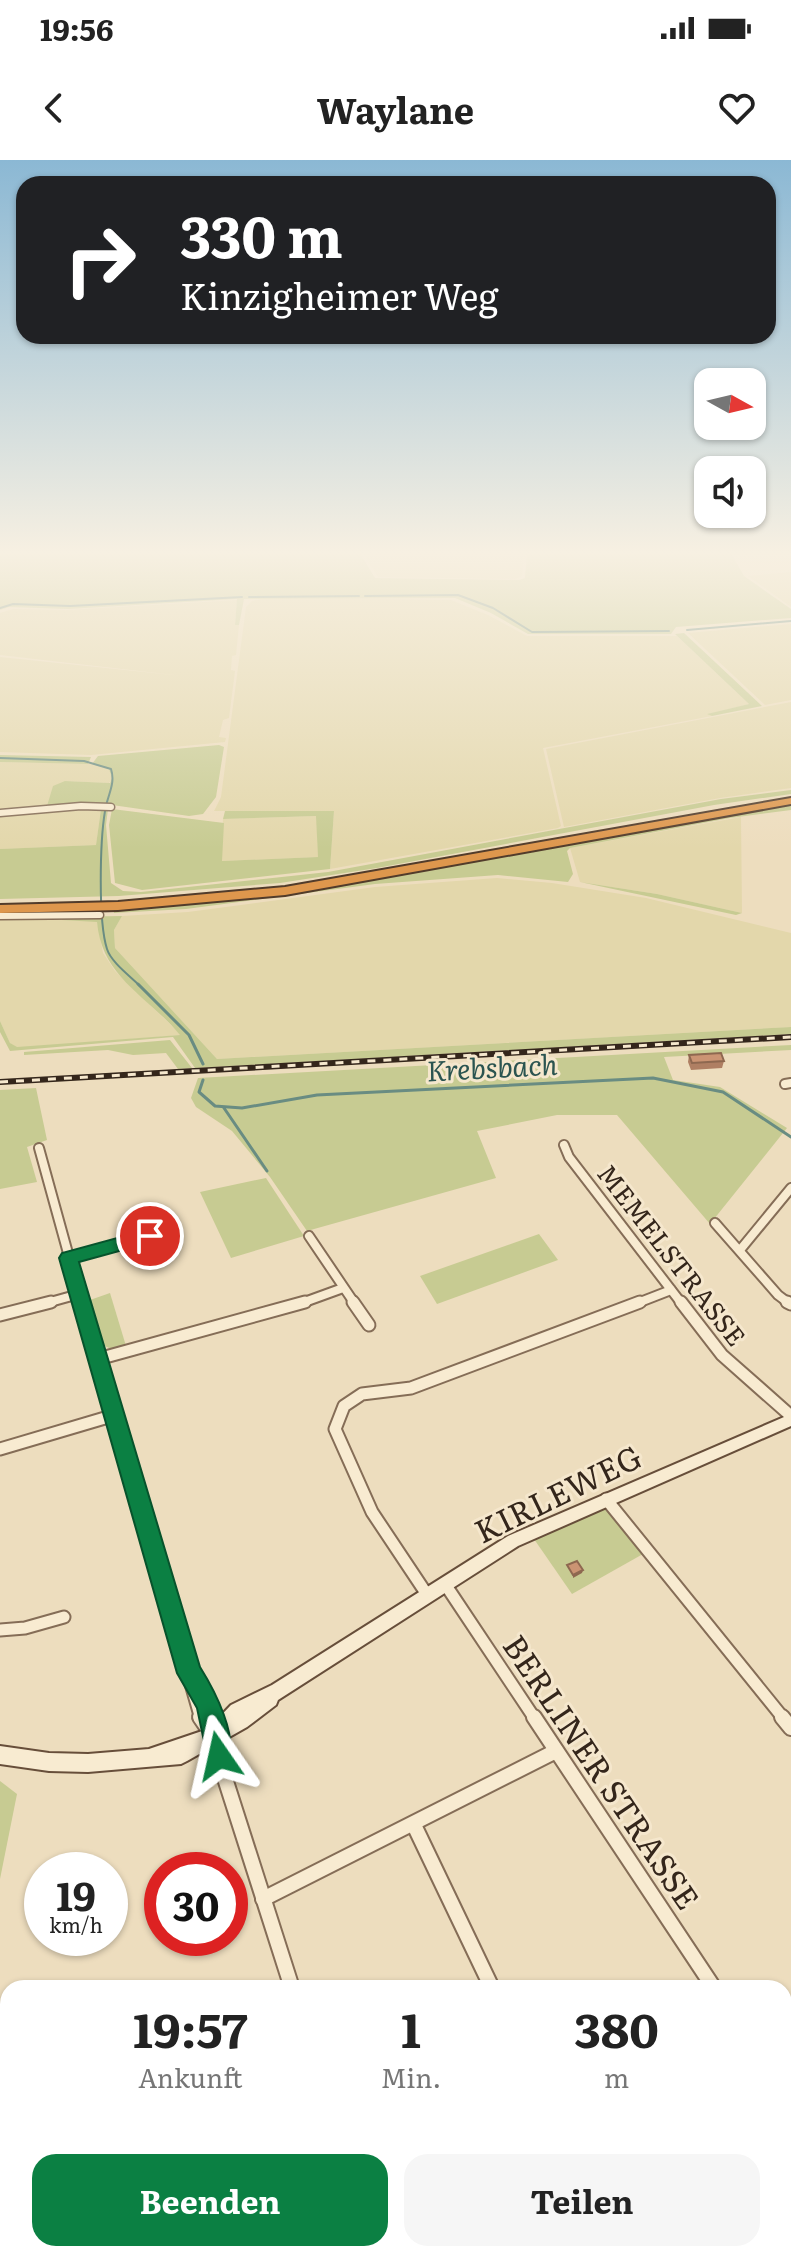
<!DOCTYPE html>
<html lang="de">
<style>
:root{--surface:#fff;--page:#f6f6f6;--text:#222;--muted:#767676;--accent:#0b8043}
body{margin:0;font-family:Literata,serif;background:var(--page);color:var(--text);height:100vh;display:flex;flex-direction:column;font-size:30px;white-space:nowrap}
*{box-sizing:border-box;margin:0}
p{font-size:26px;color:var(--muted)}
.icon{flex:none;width:44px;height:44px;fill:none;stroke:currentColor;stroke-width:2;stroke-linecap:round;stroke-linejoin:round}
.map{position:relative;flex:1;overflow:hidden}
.side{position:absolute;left:0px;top:1820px;width:792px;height:282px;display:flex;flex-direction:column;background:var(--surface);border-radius:24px 24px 0 0;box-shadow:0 2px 6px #0004}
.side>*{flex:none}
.guide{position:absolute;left:16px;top:16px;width:760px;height:168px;border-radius:24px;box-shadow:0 2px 6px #0004;background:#202124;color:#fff;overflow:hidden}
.needle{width:52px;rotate:98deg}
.buttons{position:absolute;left:694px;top:208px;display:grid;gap:16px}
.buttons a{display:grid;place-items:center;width:72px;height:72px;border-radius:16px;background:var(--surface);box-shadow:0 2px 6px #0004;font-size:40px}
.speed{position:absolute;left:24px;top:1692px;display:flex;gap:16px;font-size:40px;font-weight:700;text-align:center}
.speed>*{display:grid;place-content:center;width:104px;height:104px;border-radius:50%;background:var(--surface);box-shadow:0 2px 6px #0004;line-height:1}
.speed small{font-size:20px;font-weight:400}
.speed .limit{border:12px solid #d22;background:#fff;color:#111}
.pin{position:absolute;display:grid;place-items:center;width:68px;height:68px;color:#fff;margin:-34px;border:4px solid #fff;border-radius:50%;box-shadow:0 2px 8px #0007}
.me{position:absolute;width:88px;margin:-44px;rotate:349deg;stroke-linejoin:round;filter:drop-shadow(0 0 6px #0008)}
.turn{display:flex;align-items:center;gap:28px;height:168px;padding:0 32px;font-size:36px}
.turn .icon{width:104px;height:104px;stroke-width:2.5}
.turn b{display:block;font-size:56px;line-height:68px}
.eta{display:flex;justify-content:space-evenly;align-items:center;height:136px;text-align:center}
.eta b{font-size:48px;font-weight:700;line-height:56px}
.action{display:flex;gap:16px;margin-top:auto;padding:16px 32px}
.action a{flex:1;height:92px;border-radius:24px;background:var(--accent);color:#fff;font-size:32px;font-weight:700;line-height:92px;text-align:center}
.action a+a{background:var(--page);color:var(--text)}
.status{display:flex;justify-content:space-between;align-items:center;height:56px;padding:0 40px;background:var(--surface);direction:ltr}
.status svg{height:22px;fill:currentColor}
header{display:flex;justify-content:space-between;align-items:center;height:104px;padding:0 32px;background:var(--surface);font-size:36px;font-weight:700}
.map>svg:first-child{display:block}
.farmland{fill:#e3d7ab}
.green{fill:#c7cb92}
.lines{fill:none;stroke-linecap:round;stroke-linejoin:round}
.stream-far1{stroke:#698c82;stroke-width:2}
.stream{stroke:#698c82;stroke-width:3}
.street-far3-casing{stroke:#856d57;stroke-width:9}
.street-far2-casing{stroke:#856d57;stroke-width:12}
.street-far1-casing{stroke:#856d57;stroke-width:15}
.street-casing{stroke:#856d57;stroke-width:18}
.secondary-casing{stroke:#674e3a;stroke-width:4}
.highway-casing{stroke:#523c2b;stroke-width:4}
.street-far3{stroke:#f8ebd1;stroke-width:6}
.street-far2{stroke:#f8ebd1;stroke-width:8}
.street-far1{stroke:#f8ebd1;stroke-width:11}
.street{stroke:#f8ebd1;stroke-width:14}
.secondary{fill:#f8ebd1;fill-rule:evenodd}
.highway{fill:#de974d;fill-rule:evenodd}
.rail-casing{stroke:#34261b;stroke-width:6}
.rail{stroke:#f5e7cd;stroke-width:3;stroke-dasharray:8;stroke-linecap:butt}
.wall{fill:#af7f63}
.shaded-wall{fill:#8e6850}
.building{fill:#cb9473;stroke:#8e6850;stroke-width:2}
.route{fill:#0b8043;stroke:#07532c;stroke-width:2}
.labels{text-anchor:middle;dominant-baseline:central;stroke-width:6;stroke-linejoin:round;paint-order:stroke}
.street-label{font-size:26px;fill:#34261b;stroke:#f5e7cd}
.water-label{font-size:28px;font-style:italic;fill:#2b5450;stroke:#f5e7cd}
.near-street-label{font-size:32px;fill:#34261b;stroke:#f5e7cd}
</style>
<div class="status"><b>19:56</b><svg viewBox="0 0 49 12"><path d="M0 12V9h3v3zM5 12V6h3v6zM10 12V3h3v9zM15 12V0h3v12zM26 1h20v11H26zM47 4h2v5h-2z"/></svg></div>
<header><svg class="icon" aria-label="back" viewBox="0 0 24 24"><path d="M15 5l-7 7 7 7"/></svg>Waylane<svg class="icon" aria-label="heart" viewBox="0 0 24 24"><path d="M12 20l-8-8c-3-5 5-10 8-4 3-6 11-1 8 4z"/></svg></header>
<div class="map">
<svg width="791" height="2101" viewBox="0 0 791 2101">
<rect width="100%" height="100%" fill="#edddbe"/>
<g class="farmland">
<polygon points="364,395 524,395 522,416 516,419 378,417"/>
<polygon points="791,412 791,447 748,416"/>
<polygon points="385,439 451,440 488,455 527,476 677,476 749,544 709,554 712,556 543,588 561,666 558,668 330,709 334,651 214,651 221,637 246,447 252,441 262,439"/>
<polygon points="237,440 235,464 239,465 236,495 232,496 231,510 235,511 229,558 223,560 219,577 226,578 225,582 91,595 0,592 0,497 183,516 0,495 0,453 13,449 67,450"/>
<polygon points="791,464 791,540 765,545 688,473"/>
<polygon points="791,542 791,628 720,638 564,667 546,589"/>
<polygon points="0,602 92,604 109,609 113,618 109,623 65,621 91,648 101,649 96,685 0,689"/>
<polygon points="317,656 318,697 221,701 223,659"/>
<polygon points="741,657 742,753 657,734 580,722 570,688"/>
<polygon points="497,718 552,723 646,738 791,773 791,867 217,899 115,788 114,770 122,756 188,752 375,727"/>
<polygon points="63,757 63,760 97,761 103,793 115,811 181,875 17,888 10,883 0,861 0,758"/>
</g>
<g class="green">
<polygon points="0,395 361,395 375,418 519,420 525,418 527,395 732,395 744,416 791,449 791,458 676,467 671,474 528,474 491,453 455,438 244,439 239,465 235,465 237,439 68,449 9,447 0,450"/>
<polygon points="684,473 762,546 712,556 707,554 749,544 675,474"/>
<polygon points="219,585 224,587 216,637 203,654 189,656 112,645 47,646 53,626 65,621 110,623 112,618 109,609 92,604 98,596"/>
<polygon points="0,595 91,597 88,604 0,602"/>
<polygon points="791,630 791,634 714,645 377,708 280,723 119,736 0,739 0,689 96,685 101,649 108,649 106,665 111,723 123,731 141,732 328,712 721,639"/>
<polygon points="791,644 791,650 730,658 570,688 567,691 573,714 568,722 498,715 375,724 186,749 114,753 113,749 210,742 336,726"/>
<polygon points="112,649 224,663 222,701 318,697 316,656 223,659 225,651 334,651 330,709 142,730 115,723 109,665"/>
<polygon points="580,722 657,734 742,753 736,755"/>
<path d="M 122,756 L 114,770 L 115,788 L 217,899 L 791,867 L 791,874 L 195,908 L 173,877 L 10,891 L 0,872 L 0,861 L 10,883 L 17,887 L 180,875 C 147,835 102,818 97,762 L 62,760 L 63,757 Z"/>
<polygon points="170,880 192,908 178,909 166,893 133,895 108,890 24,895 24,892"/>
<polygon points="791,885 791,890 664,897 673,920 720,927 787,968 710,1064 617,955 557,955 477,971 496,1018 307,1071 270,1017 232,971 196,947 191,938 198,918"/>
<polygon points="36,928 47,980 27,987 37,1022 0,1029 0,930"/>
<polygon points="266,1018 304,1076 231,1098 200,1032"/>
<polygon points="539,1074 558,1100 437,1144 420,1116"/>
<polygon points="110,1133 126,1186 113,1190 103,1185 90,1140"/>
<polygon points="607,1346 643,1394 572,1434 534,1379"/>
<polygon points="0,1621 17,1634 0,1719"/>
</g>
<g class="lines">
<g class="stream-far1">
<polyline points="365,436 458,435 493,448 532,472 669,471"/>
<polyline points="249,437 359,436"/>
<polyline points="0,448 13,444 70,446 242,437"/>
<polyline points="687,470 791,461"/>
<path d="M 0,598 L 84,601 L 111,609 C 116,624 107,636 105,651 C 100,681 98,761 107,789 C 111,802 130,816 140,826"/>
</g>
<g class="stream">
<polyline points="138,824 189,875 203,904"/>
<polyline points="203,920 199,932 215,946 242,948 317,935 653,918 723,932 791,977"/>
<polyline points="224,948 267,1011"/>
</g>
<defs>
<g id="street-far3">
<polyline points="0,653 81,646 111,647"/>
<polyline points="0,756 100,755"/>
</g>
<g id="street-far2">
<polyline points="785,924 791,923"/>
<polyline points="564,985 569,997 682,1144"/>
<polyline points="39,988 82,1144"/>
<polyline points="715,1063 778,1135 790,1144"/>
<polyline points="146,1066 156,1095"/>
<polyline points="309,1076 355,1144"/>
<polyline points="740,1090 791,1028"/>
<polyline points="69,1098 150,1076"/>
<polyline points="43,1144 79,1134"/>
<polyline points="299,1144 343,1128"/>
<polyline points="635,1144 671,1130"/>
</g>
<g id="street-far1">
<polyline points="82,1142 201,1559"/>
<polyline points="353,1142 369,1165"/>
<polyline points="681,1142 722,1195 791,1256"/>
<polyline points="787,1142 791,1144"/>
<polyline points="0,1155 51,1142"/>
<polyline points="98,1199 305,1142"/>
<polyline points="0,1289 115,1255"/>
<polyline points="606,1339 784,1559"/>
<polyline points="445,1424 535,1559"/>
<polyline points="428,1436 372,1352 335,1269 344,1246 362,1234 411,1228 640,1142"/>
<polyline points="0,1470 25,1468 64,1457"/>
<polyline points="192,1515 208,1543 211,1559"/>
</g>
<g id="street">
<polyline points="200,1557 213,1576"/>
<polyline points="211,1557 222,1609 292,1828"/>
<polyline points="534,1557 714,1828"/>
<polyline points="782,1557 791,1568"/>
<polyline points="414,1665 492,1828"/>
<polyline points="263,1739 556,1591"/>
<polyline points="784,1933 791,1943"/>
<polyline points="375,2094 377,2101"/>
<polyline points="619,2094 622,2101"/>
<polyline points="97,2100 108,2094"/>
</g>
<polygon id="secondary" points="791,1254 791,1266 518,1386 278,1540 276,1545 247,1567 187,1601 181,1604 88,1612 49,1611 0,1604 0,1586 49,1593 88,1594 149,1589 208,1569 231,1545 272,1525 508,1376"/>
<polygon id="highway" points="791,638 791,644 285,735 118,750 0,753 0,745 118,742 285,727"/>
</defs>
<use href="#street-far3" class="street-far3-casing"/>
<use href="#street-far2" class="street-far2-casing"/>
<use href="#street-far1" class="street-far1-casing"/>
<use href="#street" class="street-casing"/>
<use href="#secondary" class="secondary-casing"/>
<use href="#highway" class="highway-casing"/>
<use href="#street-far3" class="street-far3"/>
<use href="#street-far2" class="street-far2"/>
<use href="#street-far1" class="street-far1"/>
<use href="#street" class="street"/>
<use href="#secondary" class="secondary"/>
<use href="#highway" class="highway"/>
<defs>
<polyline id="rail" points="0,922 791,877"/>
</defs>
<use href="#rail" class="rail-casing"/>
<use href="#rail" class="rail"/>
</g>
<polygon class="wall" points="689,895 724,901 722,908 691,910 688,902"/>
<polygon class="shaded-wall" points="583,1410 582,1413 573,1418 573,1415"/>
<g class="building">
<polygon points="721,893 724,901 692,903 689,895"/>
<polygon points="577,1401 583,1410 573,1415 567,1405"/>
</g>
<linearGradient id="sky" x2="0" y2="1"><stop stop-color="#8bb8d4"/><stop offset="0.57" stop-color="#f7f0e2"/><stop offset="1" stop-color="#f7f0e2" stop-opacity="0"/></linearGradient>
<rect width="791" height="689" fill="url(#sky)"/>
<path class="route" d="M 150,1069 L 159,1076 L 156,1081 L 79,1102 L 200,1507 C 215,1531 239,1577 228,1605 L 219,1609 L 209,1605 L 197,1548 L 177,1513 L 59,1098 L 62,1093 Z"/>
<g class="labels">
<g class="street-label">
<text transform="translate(673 1094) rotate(52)">MEMELSTRASSE</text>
</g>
<g class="water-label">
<text transform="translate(492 906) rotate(-3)">Krebsbach</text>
</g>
<g class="near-street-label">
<text transform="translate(557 1332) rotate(-26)">KIRLEWEG</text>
<text transform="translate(603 1611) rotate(56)">BERLINER STRASSE</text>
</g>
</g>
</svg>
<div class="buttons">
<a><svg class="needle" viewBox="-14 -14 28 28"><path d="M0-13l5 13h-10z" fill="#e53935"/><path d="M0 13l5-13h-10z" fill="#767676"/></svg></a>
<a><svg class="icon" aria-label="sound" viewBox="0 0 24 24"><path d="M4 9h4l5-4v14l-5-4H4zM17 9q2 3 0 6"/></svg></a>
</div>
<div class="speed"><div>19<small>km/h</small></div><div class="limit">30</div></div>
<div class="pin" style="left:150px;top:1076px;background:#d93025"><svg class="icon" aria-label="arrive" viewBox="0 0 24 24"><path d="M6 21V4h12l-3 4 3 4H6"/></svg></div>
<svg class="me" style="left:219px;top:1596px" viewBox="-20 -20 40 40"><path d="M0-17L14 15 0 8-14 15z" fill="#0b8043" stroke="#fff" stroke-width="4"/></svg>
<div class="guide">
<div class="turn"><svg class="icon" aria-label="right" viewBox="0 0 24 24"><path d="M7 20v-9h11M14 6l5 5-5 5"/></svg><div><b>330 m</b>Kinzigheimer Weg</div></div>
</div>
<section class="side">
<div class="eta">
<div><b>19:57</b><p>Ankunft</p></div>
<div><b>1</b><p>Min.</p></div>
<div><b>380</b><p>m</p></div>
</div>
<div class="action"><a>Beenden</a><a>Teilen</a></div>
</section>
</div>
